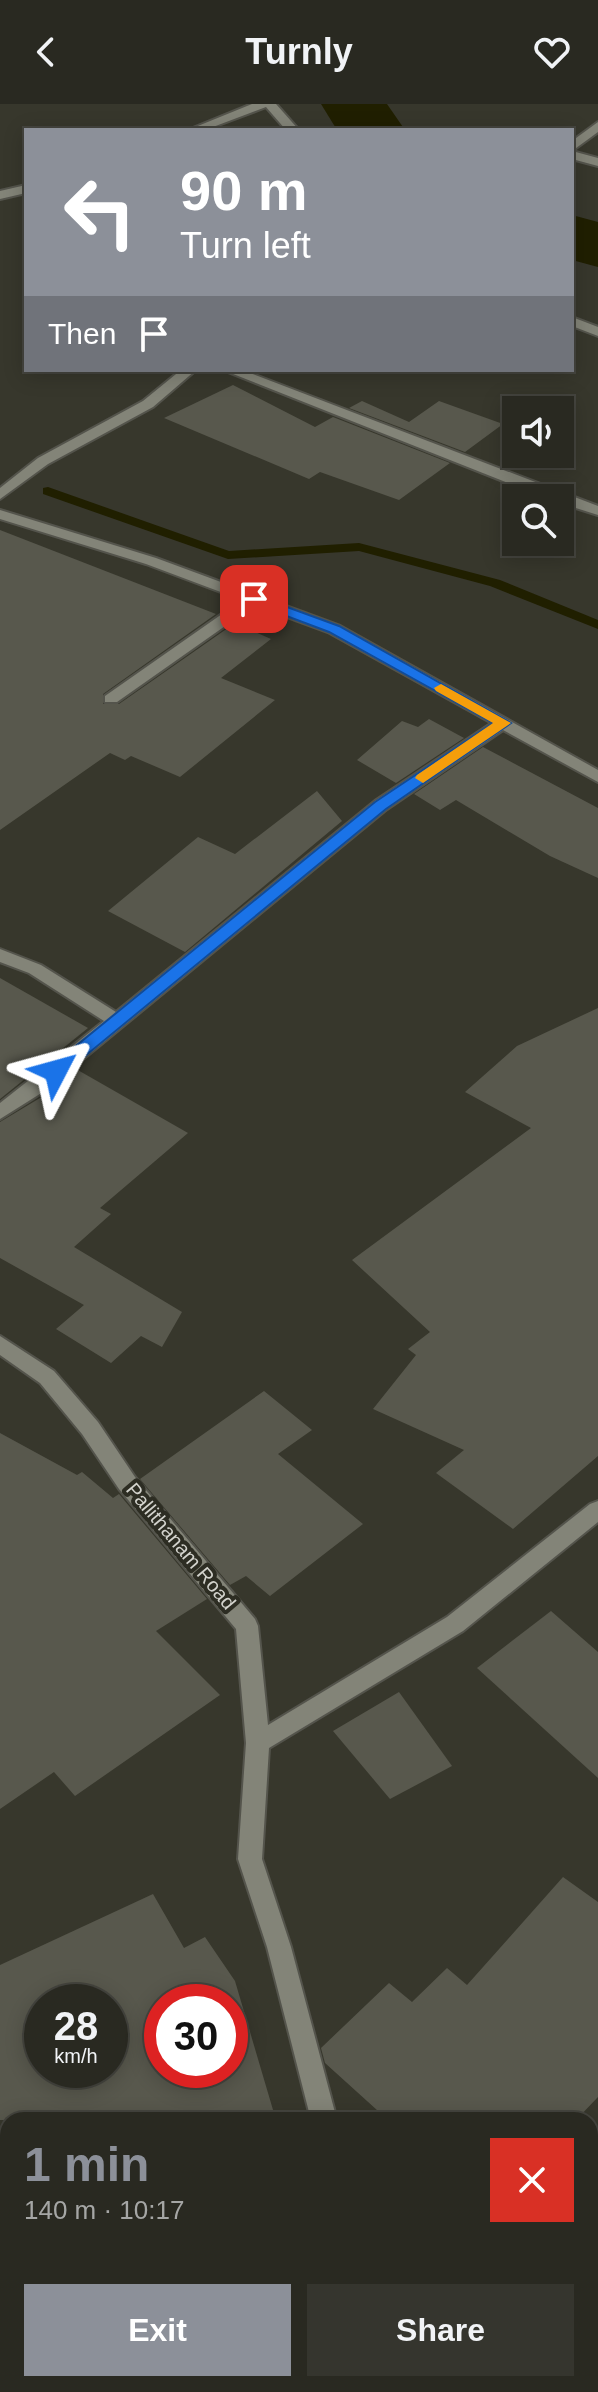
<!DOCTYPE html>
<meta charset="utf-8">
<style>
:root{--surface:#292921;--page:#35352e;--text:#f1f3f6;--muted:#a5a6a5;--line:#45453f;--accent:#8c9099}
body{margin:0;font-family:Helvetica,sans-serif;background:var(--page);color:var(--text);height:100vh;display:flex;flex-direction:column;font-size:30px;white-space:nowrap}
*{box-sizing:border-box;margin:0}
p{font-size:26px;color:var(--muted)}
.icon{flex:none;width:44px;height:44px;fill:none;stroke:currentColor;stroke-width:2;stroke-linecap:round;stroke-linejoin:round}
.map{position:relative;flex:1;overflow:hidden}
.sheet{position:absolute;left:0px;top:2008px;width:598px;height:280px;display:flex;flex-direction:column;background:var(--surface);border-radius:24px 24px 0 0;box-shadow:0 4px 20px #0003,0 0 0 2px var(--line)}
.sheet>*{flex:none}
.hud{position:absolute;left:24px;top:24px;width:550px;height:244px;border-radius:0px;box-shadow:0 4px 20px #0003,0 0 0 2px var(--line);background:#8c9099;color:#fff;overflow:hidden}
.fabs{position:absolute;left:502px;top:292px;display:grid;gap:16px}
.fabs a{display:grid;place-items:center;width:72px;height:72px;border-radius:0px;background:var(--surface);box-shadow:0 4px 20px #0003,0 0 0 2px var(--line);font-size:40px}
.speed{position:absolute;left:24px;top:1880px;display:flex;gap:16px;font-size:40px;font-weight:700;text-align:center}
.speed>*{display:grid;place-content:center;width:104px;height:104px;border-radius:50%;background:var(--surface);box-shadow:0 4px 20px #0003,0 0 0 2px var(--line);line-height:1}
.speed small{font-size:20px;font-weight:400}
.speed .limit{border:12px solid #d22;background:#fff;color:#111}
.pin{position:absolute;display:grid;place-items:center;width:68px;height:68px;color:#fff;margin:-34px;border-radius:16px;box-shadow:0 4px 12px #0006}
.me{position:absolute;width:88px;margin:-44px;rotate:51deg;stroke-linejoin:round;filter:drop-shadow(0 0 6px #0008)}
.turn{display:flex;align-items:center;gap:28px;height:168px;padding:0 24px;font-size:36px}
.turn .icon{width:104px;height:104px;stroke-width:2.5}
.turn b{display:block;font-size:56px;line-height:68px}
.then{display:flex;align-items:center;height:76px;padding:0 24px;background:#0003;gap:16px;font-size:30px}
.round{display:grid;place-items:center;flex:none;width:84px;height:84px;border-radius:0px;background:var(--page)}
.headline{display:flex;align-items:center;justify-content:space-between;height:136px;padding:0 24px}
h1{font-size:48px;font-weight:700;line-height:60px;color:var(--accent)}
.primary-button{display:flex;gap:16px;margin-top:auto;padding:16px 24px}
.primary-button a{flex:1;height:92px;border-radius:0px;background:var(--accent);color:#fff;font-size:32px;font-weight:700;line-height:92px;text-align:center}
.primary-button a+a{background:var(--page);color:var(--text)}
header{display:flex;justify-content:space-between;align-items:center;height:104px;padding:0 24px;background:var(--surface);font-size:36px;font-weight:700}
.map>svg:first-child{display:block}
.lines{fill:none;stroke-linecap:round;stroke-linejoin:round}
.stream{fill:#201f00;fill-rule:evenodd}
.river{fill:#201f00;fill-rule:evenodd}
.building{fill:#58584d;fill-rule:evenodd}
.minor-casing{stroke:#54544c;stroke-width:4}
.minor{fill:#838478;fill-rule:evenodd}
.route{fill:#1a73e8;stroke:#114b97;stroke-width:2}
.slow{fill:#f59e0b}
.labels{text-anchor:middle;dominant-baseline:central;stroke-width:8;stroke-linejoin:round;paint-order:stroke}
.street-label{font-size:20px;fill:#d3d3cd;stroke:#2d2d23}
</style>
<header><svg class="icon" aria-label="back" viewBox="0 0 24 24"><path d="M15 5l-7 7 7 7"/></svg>Turnly<svg class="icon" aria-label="heart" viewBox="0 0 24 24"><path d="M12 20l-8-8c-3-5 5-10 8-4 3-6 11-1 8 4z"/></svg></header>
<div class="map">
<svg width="598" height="2288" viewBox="0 0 598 2288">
<rect width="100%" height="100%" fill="#37372c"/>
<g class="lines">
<polygon class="stream" points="48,383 229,447 359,439 500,476 598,516 598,525 490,482 359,447 228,455 43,390 43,384"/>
<g class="river">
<polygon points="321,0 387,0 405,26 337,26"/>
<polygon points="572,111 598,118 598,163 572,156"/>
</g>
</g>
<g class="building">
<polygon points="233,281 315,323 333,313 450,359 399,396 320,368 309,375 164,314"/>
<polygon points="362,297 409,318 439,297 503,320 465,348 349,304"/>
<polygon points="0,426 216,510 103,590 103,600 119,600 235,519 271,535 221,574 275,596 180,673 131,652 125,656 110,649 0,726"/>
<polygon points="429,615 464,634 396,679 357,656 402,617 418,623"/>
<polygon points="483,643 598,704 598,774 550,752 456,696 440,706 414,690"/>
<polygon points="317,687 342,717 185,848 108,807 198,733 235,750"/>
<polygon points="0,874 88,924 0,995"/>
<polygon points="598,904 598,1352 513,1425 436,1369 464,1346 373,1305 416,1251 408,1245 430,1228 352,1156 531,1024 465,988 517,942"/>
<polygon points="76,965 188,1029 100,1104 111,1110 74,1143 182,1208 162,1243 141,1232 111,1259 56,1225 84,1201 0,1154 0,1018 45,991"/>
<polygon points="264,1287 312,1326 278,1350 363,1420 270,1492 246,1472 230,1481 140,1375"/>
<polygon points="0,1329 77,1371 82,1368 113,1394 119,1390 207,1495 156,1527 220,1591 75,1692 54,1668 0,1705"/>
<polygon points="551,1507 598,1548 598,1674 477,1564"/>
<polygon points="399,1588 452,1662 390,1695 333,1627"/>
<polygon points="563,1773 598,1798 598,1993 576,2016 388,2016 325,1959 321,1944 389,1879 412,1898 447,1864 467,1881"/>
<path d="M 153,1790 L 184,1844 L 205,1833 L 235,1877 L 276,2016 L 0,2016 L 0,1861 ZM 42,1898 L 110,1898 L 110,1966 L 42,1966 ZM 162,1898 L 230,1898 L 230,1966 L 162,1966 Z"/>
</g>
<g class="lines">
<defs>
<g id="minor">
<polygon points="252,0 276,0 299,26 286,26 266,3 205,26 188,26"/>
<polygon points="598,18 598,28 572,47 572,37"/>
<polygon points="572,47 598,54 598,62 572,55"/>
<polygon points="26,81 26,89 0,95 0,87"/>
<polygon points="572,213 598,223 598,232 572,222"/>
<polygon points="181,266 196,266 153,303 48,360 0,395 0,384 38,354 143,297"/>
<polygon points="223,266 242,266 598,402 598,411 560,399 560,394 546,394"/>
<polygon points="0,406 156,454 340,522 598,666 598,678 503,626 387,705 43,988 0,1015 0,999 104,917 29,869 0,858 0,845 41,861 116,908 375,697 492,619 328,528 255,501 117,598 105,598 105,592 242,496 146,460 0,415"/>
<polygon points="0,1232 54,1267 98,1318 135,1373 255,1515 258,1522 268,1621 447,1513 590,1400 598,1397 598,1418 463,1527 269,1644 262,1755 291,1843 337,2016 311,2016 267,1843 238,1755 246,1639 236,1525 119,1385 82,1330 40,1279 0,1251"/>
<polygon points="598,2043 598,2075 590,2079 590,2047"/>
<polygon points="402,2280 433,2280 430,2288 399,2288"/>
</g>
</defs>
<use href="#minor" class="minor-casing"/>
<use href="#minor" class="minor"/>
</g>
<polygon class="route" points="254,491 339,522 511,619 386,705 62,971 50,971 48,967 50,963 375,698 493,619 329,528 249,498 249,492"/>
<polygon class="slow" points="441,580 511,619 423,679 415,674 417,671 493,619 436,587 434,584"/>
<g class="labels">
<g class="street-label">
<text transform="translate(181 1442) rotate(50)">Pallithanam Road</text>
</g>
</g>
</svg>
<div class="fabs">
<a><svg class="icon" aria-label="sound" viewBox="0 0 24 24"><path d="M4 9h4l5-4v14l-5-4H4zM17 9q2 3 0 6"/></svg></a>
<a><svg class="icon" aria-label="search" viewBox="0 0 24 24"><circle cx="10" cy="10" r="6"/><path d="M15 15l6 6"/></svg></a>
</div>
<div class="speed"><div>28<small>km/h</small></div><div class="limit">30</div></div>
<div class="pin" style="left:254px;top:495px;background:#d93025"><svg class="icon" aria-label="arrive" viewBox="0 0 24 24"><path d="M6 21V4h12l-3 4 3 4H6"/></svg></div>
<svg class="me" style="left:56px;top:967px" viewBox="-20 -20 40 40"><path d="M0-17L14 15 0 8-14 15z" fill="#1a73e8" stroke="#fff" stroke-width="4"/></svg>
<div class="hud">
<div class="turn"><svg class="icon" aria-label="left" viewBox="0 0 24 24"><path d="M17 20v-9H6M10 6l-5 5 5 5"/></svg><div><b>90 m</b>Turn left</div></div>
<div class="then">Then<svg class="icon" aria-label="arrive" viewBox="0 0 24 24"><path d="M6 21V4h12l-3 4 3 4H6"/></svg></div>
</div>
<section class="sheet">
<div class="headline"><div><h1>1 min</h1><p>140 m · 10:17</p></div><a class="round" style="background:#d93025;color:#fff"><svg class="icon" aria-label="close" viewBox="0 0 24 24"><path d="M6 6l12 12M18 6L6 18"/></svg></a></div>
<div class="primary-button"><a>Exit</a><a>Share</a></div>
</section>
</div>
